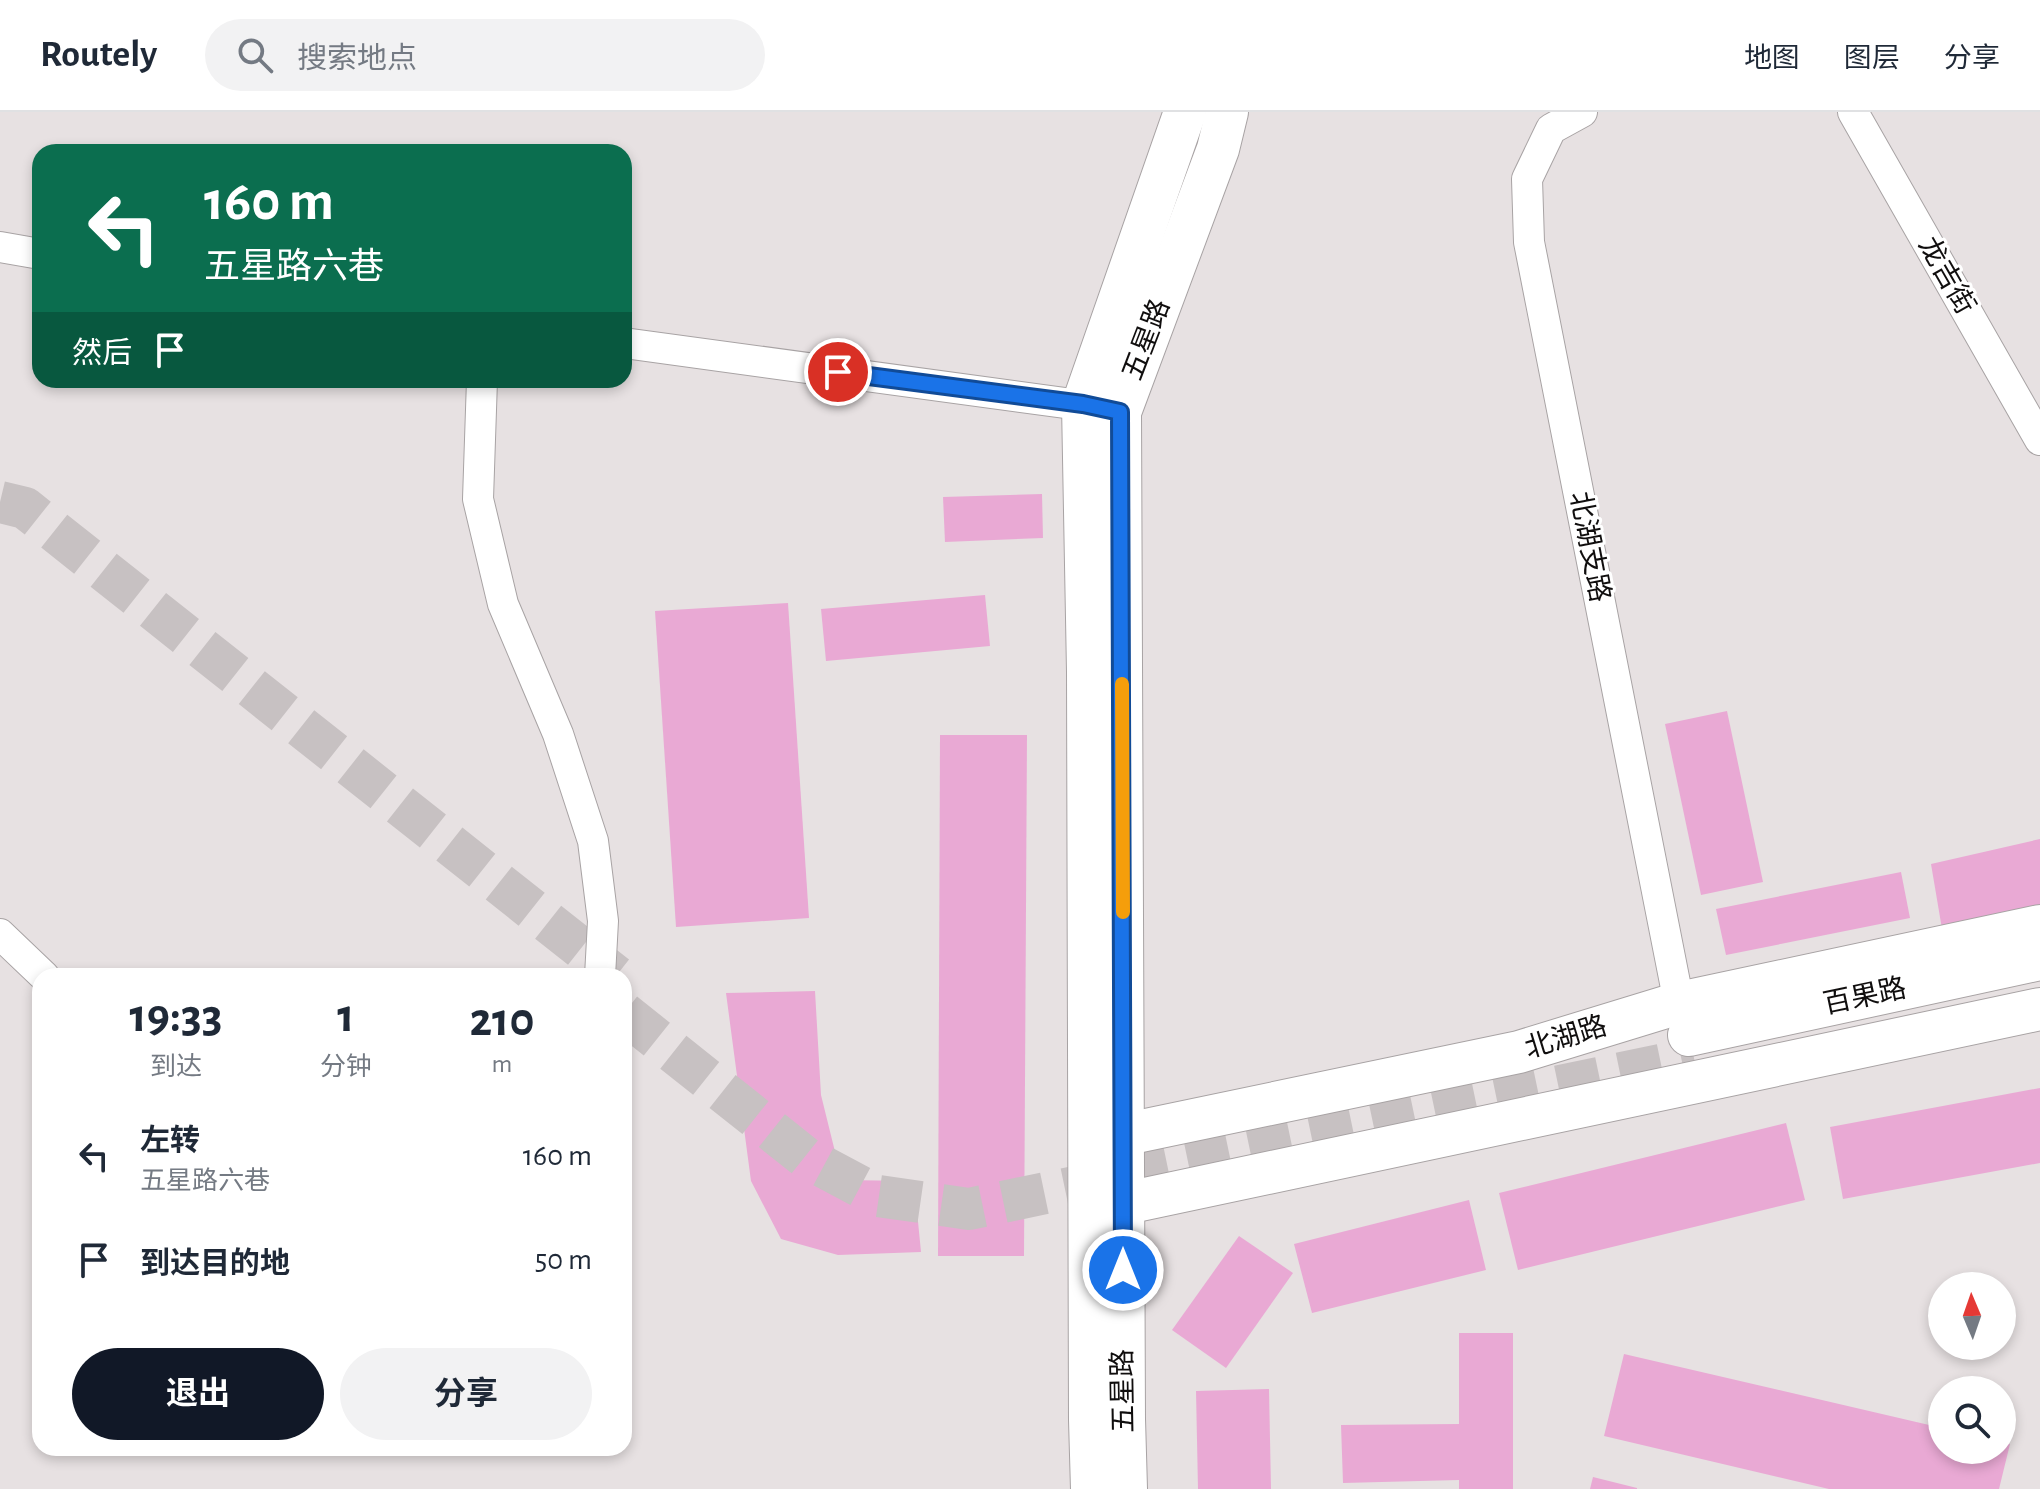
<!DOCTYPE html>
<html lang="zh">
<meta charset="utf-8">
<style>
:root{--surface:#fff;--page:#f2f2f3;--text:#1f2937;--muted:#747a83;--line:#e0e1e3;--accent:#111827}
body{margin:0;font-family:"Alegreya Sans","Noto Sans SC",sans-serif;background:var(--page);color:var(--text);height:100vh;display:flex;flex-direction:column;font-size:30px;white-space:nowrap}
*{box-sizing:border-box;margin:0}
p{font-size:26px;color:var(--muted)}
.icon{flex:none;width:44px;height:44px;fill:none;stroke:currentColor;stroke-width:2;stroke-linecap:round;stroke-linejoin:round}
.map{position:relative;flex:1;overflow:hidden}
.drawer{position:absolute;left:32px;top:856px;width:600px;height:488px;display:flex;flex-direction:column;background:var(--surface);border-radius:24px;box-shadow:0 4px 12px #0003}
.drawer>*{flex:none}
.hud{position:absolute;left:32px;top:32px;width:600px;height:244px;border-radius:24px;box-shadow:0 4px 12px #0003;background:#0b6e4f;color:#fff;overflow:hidden}
.needle{width:52px;rotate:358deg}
.tools{position:absolute;left:1928px;top:1160px;display:grid;gap:16px}
.tools a{display:grid;place-items:center;width:88px;height:88px;border-radius:50%;background:var(--surface);box-shadow:0 4px 12px #0003;font-size:40px}
.pin{position:absolute;display:grid;place-items:center;width:68px;height:68px;color:#fff;margin:-34px;border:4px solid #fff;border-radius:50%;box-shadow:0 2px 8px #0007}
.me{position:absolute;width:88px;margin:-44px;rotate:0deg;stroke-linejoin:round;filter:drop-shadow(0 0 6px #0008)}
.turn{display:flex;align-items:center;gap:28px;height:168px;padding:0 40px;font-size:36px}
.turn .icon{width:104px;height:104px;stroke-width:2.5}
.turn b{display:block;font-size:56px;line-height:68px}
.then{display:flex;align-items:center;height:76px;padding:0 40px;background:#0003;gap:16px;font-size:30px}
.eta{display:flex;justify-content:space-evenly;align-items:center;height:136px;text-align:center}
.eta b{font-size:48px;font-weight:700;line-height:56px}
.action{display:flex;gap:16px;margin-top:auto;padding:16px 40px}
.action a{flex:1;height:92px;border-radius:48px;background:var(--accent);color:#fff;font-size:32px;font-weight:700;line-height:92px;text-align:center}
.action a+a{background:var(--page);color:var(--text)}
ul{padding:0;list-style:none}
li{display:flex;align-items:center;gap:24px;height:104px;padding:0 40px}
li div{flex:1}
li b{display:block;font-size:30px}
li em{font-style:normal}
header{display:flex;align-items:center;gap:48px;box-sizing:border-box;height:112px;padding:0 40px;background:var(--surface);border-bottom:2px solid var(--line)}
header strong{font-size:38px}
nav{display:flex;gap:44px;margin-inline-start:auto;font-size:28px}
.search{width:560px;height:72px;background:var(--page);display:flex;align-items:center;gap:20px;box-sizing:border-box;padding:0 28px;border-radius:44px;color:var(--muted);font-size:30px}
.map>svg:first-child{display:block}
.building{fill:#e9a9d4}
.lines{fill:none;stroke-linecap:round;stroke-linejoin:round}
.secondary-tunnel{stroke:#c7c1c2;stroke-width:42;stroke-dasharray:42 21;stroke-linecap:butt}
.minor-casing{stroke:#a8a3a4;stroke-width:32}
.secondary-casing{stroke:#a8a3a4;stroke-width:44}
.minor{stroke:#fff;stroke-width:30}
.secondary{stroke:#fff;stroke-width:42}
.route-casing{stroke:#114b97;stroke-width:20}
.route{stroke:#1a73e8;stroke-width:14}
.slow{stroke:#f59e0b;stroke-width:14}
.labels{text-anchor:middle;dominant-baseline:central;stroke-width:6;stroke-linejoin:round;paint-order:stroke}
.street-label{font-size:28px;fill:#100e0e;stroke:#fff}
</style>
<header>
<strong>Routely</strong>
<div class="search"><svg class="icon" aria-label="search" viewBox="0 0 24 24"><circle cx="10" cy="10" r="6"/><path d="M15 15l6 6"/></svg>搜索地点</div>
<nav><a>地图</a><a>图层</a><a>分享</a></nav>
</header>
<div class="map">
<svg width="2040" height="1377" viewBox="0 0 2040 1377">
<rect width="100%" height="100%" fill="#e7e1e2"/>
<g class="building">
<polygon points="1042,382 1043,426 945,430 943,385"/>
<polygon points="985,483 990,534 826,549 821,497"/>
<polygon points="788,491 809,806 676,815 655,499"/>
<polygon points="1727,599 1763,770 1701,783 1665,612"/>
<polygon points="940,623 1027,623 1024,1144 938,1144"/>
<polygon points="2040,727 2040,795 1942,817 1931,752"/>
<polygon points="1901,760 1910,806 1726,843 1716,797"/>
<polygon points="815,879 821,983 842,1068 914,1069 921,1140 838,1143 781,1127 751,1069 726,881"/>
<polygon points="2040,976 2040,1051 1843,1087 1830,1015"/>
<polygon points="1786,1011 1805,1088 1518,1158 1499,1081"/>
<polygon points="1469,1088 1486,1158 1312,1201 1294,1132"/>
<polygon points="1239,1124 1293,1161 1226,1256 1172,1218"/>
<polygon points="1459,1221 1513,1221 1513,1377 1459,1377 1459,1368 1343,1371 1341,1313 1459,1312"/>
<polygon points="1624,1242 1942,1316 1942,1338 2002,1338 2002,1330 2010,1332 1999,1377 1829,1377 1604,1324"/>
<polygon points="1269,1277 1271,1377 1198,1377 1196,1279"/>
<polygon points="1593,1365 1637,1376 1637,1377 1590,1377"/>
</g>
<g class="lines">
<g class="secondary-tunnel">
<polyline points="0,390 25,396 616,864"/>
<polyline points="624,901 805,1045 878,1084 969,1097 1694,946"/>
</g>
<defs>
<g id="minor">
<polyline points="1582,0 1551,17 1527,67 1529,130 1679,891"/>
<polyline points="1853,0 2040,328"/>
<polyline points="0,135 40,142"/>
<polyline points="624,231 1102,296"/>
<polyline points="482,268 478,387 503,492 558,622 593,729 603,809 600,864"/>
<polyline points="0,822 44,864"/>
</g>
<g id="secondary">
<polyline points="1689,923 2040,847"/>
<polyline points="1098,1028 1519,940 1679,891 2040,814"/>
<polyline points="1098,1097 2040,897"/>
<polyline points="1092,1377 1090,1308 1088,560 1083,292 1185,0"/>
<polyline points="1126,1377 1124,1307 1120,300 1218,37 1227,0"/>
</g>
</defs>
<use href="#minor" class="minor-casing"/>
<use href="#secondary" class="secondary-casing"/>
<use href="#minor" class="minor"/>
<use href="#secondary" class="secondary"/>
</g>
<g class="lines">
<defs>
<polyline id="route" points="838,260 1083,292 1120,300 1123,1158"/>
</defs>
<use href="#route" class="route-casing"/>
<use href="#route" class="route"/>
<polyline class="slow" points="1122,572 1123,800"/>
</g>
<g class="labels">
<g class="street-label">
<text transform="translate(1946 164) rotate(60)">龙吉街</text>
<text transform="translate(1147 228) rotate(-69)">五星路</text>
<text transform="translate(1589 435) rotate(79)">北湖支路</text>
<text transform="translate(1865 885) rotate(-12)">百果路</text>
<text transform="translate(1566 926) rotate(-17)">北湖路</text>
<text transform="translate(1124 1279) rotate(-91)">五星路</text>
</g>
</g>
</svg>
<div class="tools">
<a><svg class="needle" viewBox="-14 -14 28 28"><path d="M0-13l5 13h-10z" fill="#e53935"/><path d="M0 13l5-13h-10z" fill="#747a83"/></svg></a>
<a><svg class="icon" aria-label="search" viewBox="0 0 24 24"><circle cx="10" cy="10" r="6"/><path d="M15 15l6 6"/></svg></a>
</div>
<div class="pin" style="left:838px;top:260px;background:#d93025"><svg class="icon" aria-label="arrive" viewBox="0 0 24 24"><path d="M6 21V4h12l-3 4 3 4H6"/></svg></div>
<svg class="me" style="left:1123px;top:1158px" viewBox="-20 -20 40 40"><circle r="17" fill="#1a73e8" stroke="#fff" stroke-width="3"/><path d="M0-11L8 9 0 5-8 9z" fill="#fff"/></svg>
<div class="hud">
<div class="turn"><svg class="icon" aria-label="left" viewBox="0 0 24 24"><path d="M17 20v-9H6M10 6l-5 5 5 5"/></svg><div><b>160 m</b>五星路六巷</div></div>
<div class="then">然后<svg class="icon" aria-label="arrive" viewBox="0 0 24 24"><path d="M6 21V4h12l-3 4 3 4H6"/></svg></div>
</div>
<section class="drawer">
<div class="eta">
<div><b>19:33</b><p>到达</p></div>
<div><b>1</b><p>分钟</p></div>
<div><b>210</b><p>m</p></div>
</div>
<ul>
<li><svg class="icon" aria-label="left" viewBox="0 0 24 24"><path d="M17 20v-9H6M10 6l-5 5 5 5"/></svg><div><b>左转</b><p>五星路六巷</p></div><em>160 m</em></li>
<li><svg class="icon" aria-label="arrive" viewBox="0 0 24 24"><path d="M6 21V4h12l-3 4 3 4H6"/></svg><div><b>到达目的地</b></div><em>50 m</em></li>
</ul>
<div class="action"><a>退出</a><a>分享</a></div>
</section>
</div>
